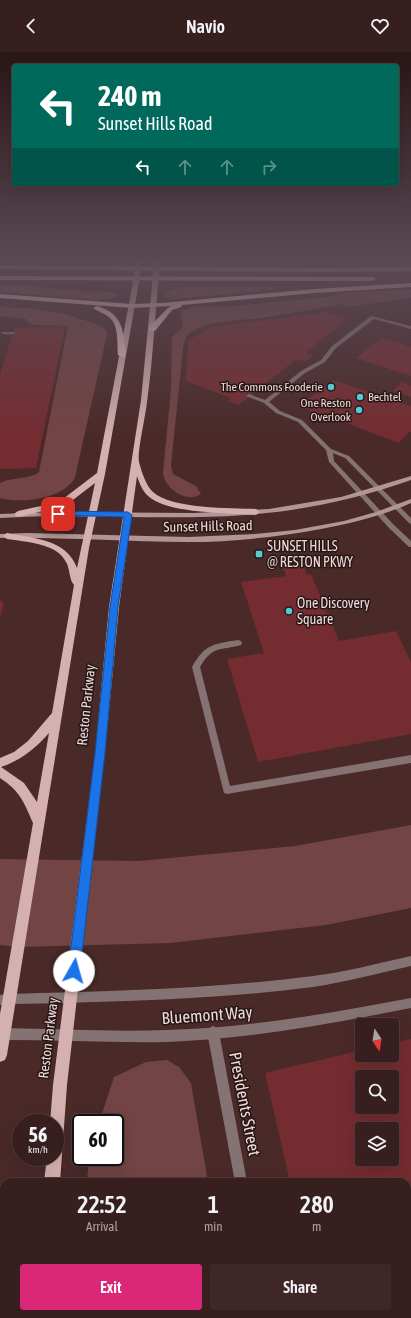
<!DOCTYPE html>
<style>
:root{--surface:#381f1f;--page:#3f2728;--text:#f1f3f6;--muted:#aba2a4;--line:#523d3d;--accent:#db2777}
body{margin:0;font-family:"Asap Condensed",sans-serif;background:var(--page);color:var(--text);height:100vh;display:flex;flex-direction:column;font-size:15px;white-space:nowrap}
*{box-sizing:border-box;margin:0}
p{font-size:13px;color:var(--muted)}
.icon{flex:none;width:22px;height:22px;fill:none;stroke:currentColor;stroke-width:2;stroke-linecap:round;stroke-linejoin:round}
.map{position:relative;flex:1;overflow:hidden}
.sheet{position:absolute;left:0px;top:1126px;width:411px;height:140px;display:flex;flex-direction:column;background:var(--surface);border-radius:12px 12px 0 0;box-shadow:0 4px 16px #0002,0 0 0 1px var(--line)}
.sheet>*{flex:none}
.guide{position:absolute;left:12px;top:12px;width:387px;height:122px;border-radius:4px;box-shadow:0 4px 16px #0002,0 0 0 1px var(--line);background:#00695c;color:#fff;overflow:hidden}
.needle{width:26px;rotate:168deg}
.controls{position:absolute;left:355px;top:966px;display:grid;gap:8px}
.controls a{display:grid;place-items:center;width:44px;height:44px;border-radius:4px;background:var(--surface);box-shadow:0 4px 16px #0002,0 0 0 1px var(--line);font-size:20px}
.speed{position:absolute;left:12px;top:1062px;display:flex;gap:8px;font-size:20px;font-weight:700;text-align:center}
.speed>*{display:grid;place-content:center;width:52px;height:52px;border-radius:50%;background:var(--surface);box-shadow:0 4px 16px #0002,0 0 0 1px var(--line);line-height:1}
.speed small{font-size:10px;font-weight:400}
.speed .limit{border:2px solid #111;border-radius:6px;background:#fff;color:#111}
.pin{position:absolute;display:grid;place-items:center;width:34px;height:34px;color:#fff;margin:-17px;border-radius:8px;box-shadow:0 2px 6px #0006}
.me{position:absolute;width:44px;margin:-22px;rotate:7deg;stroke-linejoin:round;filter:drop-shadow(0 0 3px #0008)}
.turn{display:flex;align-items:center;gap:14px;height:84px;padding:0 20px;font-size:18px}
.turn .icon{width:52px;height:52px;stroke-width:2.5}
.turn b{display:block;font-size:28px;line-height:34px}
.lanes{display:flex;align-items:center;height:38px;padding:0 20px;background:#0003;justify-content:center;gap:20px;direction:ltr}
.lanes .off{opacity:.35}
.eta{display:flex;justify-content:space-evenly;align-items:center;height:68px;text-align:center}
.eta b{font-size:24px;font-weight:600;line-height:28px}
.button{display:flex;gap:8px;margin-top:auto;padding:8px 20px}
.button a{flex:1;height:46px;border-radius:4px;background:var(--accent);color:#fff;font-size:16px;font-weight:600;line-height:46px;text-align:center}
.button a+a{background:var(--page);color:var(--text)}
header{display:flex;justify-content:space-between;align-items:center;height:52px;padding:0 20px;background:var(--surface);font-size:18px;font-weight:600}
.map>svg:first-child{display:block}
.green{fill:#734444}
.building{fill:#742c30;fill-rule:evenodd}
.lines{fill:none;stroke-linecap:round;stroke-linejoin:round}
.service{fill:#847372;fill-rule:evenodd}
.minor{fill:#847372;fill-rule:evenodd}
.tertiary{fill:#847372;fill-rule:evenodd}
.secondary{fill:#b19695;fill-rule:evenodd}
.primary{fill:#d4b1b0;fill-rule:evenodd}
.motorway{fill:#f4c9c8;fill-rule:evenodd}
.rail{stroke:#bca3a2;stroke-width:2;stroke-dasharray:4 4;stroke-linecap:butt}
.primary-bridge{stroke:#d4b1b0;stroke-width:6}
.route{fill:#1a73e8;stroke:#114b97}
.poi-dot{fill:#51ccd2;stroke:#261716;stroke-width:1.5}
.labels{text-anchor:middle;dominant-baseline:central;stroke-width:3;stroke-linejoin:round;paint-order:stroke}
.far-poi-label{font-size:12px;fill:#efd9d8;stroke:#261716;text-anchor:end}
.street-label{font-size:14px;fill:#efd9d8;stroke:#261716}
.poi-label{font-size:14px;fill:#efd9d8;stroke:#261716;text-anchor:start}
.near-street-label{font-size:17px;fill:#efd9d8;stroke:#261716}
</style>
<header><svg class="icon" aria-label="back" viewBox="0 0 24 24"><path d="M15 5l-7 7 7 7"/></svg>Navio<svg class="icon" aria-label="heart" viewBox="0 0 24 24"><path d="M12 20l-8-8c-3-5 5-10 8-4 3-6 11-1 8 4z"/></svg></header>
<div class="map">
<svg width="411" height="1266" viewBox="0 0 411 1266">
<rect width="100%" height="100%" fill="#4a2929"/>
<g class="green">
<path d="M 0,233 C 27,233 54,237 81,239 C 90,240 111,238 118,243 L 114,246 L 96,248 L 0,240 Z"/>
<polygon points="184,235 271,235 282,237 175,247 165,246 166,241 174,237"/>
<path d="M 411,237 L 411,246 L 346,255 L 343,252 C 318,256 293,261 268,265 C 245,269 209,267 190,281 C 185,285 184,291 183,297 L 171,413 L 173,422 L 196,434 L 201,442 C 187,452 164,436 163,421 L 171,337 L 172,285 L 183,275 C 183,269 179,264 181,259 L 193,255 L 235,254 L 337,244 L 336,241 Z"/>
<path d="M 0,255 L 29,256 L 65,262 L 99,273 L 106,278 L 107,282 L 75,425 C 65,447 21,452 0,446 L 0,431 C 12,425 32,427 39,420 L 68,274 L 34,273 L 29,271 L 26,267 L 0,264 Z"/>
<polygon points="411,773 411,856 326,873 170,891 20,895 0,893 0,807 139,809 295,794"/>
<polygon points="167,1008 179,1015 191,1031 208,1130 87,1130 89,1105 115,1105 115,1071 99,1071 114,1025 146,1010"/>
<rect x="81" y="1262" width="149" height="4"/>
</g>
<g class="building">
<polygon points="328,260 348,267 305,301 314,303 305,310 297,307 238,353 228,349 231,346 186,329 188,289 210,275"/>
<polygon points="65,275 36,416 0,417 0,324 14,276"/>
<polygon points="382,285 411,295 411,324 356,306"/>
<polygon points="333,328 411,354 411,380 409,380 399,391 323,362 322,363 298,354"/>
<polygon points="402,330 411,334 411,345 393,339"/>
<polygon points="302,510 307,523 311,522 339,589 396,579 411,610 411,682 258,710 227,607 264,601 241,530 286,524 282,513"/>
<polygon points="0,547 4,552 0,565"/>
<path d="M 411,987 L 411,1266 L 387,1266 L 385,1262 L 407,1262 L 407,1130 L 290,1130 L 265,1021 L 362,998 L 362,1003 L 392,1003 L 392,991 ZM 362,1025 L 392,1025 L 392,1055 L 362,1055 ZM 362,1077 L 392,1077 L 392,1107 L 362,1107 Z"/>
</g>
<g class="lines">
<g class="service">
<polygon points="371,264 411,274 411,277 374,267 336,296 325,310 305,321 269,350 280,359 302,368 331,397 349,404 411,466 411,472 409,471 345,406 333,401 334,409 393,472 411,489 411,495 409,495 389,476 329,410 326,398 298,370 276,361 264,351 246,344 249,342 265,348 301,319 321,308 332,294"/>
<path d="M 1,280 L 13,280 L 15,281 C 12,283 4,283 1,281 Z"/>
<path d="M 238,588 L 241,589 L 242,591 L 241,593 C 220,599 213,593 200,615 L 230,734 L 411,703 L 411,711 L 227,742 L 224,741 L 192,615 C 205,592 213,592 238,588 Z"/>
</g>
<g class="minor">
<polygon points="10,942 14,943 15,947 14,951 0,953 0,943"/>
<polygon points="213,974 217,976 219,980 247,1130 235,1130 207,980 209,976"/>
<polygon points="259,1262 273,1262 274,1266 260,1266"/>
</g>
<g class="tertiary">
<path d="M 411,904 L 411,914 C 379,921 346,930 313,935 C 212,948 111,950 10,952 L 6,951 L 5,947 L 6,943 L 10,942 C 111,939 212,937 313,924 C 346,920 379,911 411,904 Z"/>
<path d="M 411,946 L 411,956 C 331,972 249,987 167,990 C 113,991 58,988 3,988 L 0,986 L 0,978 L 3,976 C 58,977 113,980 167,978 C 249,976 331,961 411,946 Z"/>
</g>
<g class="secondary">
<path d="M 411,424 L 411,428 C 357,447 302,459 245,463 C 164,469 82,461 0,466 L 0,462 L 55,460 L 194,461 L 269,457 L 341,445 Z"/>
<path d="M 411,447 L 411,451 C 382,464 352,471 321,477 C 277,485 233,490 188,490 C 125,490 63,485 0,486 L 0,482 L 27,481 L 189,485 L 255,482 L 295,478 L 344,469 L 376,460 Z"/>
</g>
<g class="primary">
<path d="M 134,239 L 137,241 L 105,422 L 89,496 L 7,1003 L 5,1008 L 0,1010 L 0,962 L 33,771 C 24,750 20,739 0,726 L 0,706 L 14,700 L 28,689 L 52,661 L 74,533 C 69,528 70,516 66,510 C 57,491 25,490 7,487 L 3,484 L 7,481 C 32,486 67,487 77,516 L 95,431 L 65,454 L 18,465 L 14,462 L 18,459 L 59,450 L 97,421 L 131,241 ZM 49,681 L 37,750 L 24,731 L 1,715 C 21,708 35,697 49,681 Z"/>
<path d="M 154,242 L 157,244 C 154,279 152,315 147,350 C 146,362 137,400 139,410 C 141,418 146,434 153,440 C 171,457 231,456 256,457 L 260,460 L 256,463 C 230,461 165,462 147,443 C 142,438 139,430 137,424 L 119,555 L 105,701 L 67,1033 L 60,1130 L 44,1130 L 47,1105 L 55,1105 L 55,1071 L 50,1071 L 53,1033 L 95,701 L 109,555 L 141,348 L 151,244 Z"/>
<rect x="34" y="1262" width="16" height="4"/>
</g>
<g class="motorway">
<polygon points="0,213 322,216 411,215 411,219 322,220 0,217"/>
<polygon points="0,224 373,225 376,227 373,229 0,228"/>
<polygon points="411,231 411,235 314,241 182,253 181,255 172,258 155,279 149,279 149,275 168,256 171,254 132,256 0,246 0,242 132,252 162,251 314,237"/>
<path d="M 97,254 C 115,259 123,270 124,289 C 125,294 126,300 125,305 L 122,305 L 118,303 C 117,292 119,274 110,266 C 105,261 98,260 93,256 Z"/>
</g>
<polyline class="rail" points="14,210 411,211"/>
<g class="primary-bridge">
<polyline points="134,241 139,210"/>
<polyline points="154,244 157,210"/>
</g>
</g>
<linearGradient id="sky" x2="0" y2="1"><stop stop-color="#291717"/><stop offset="0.54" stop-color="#5a4954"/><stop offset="1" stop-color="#5a4954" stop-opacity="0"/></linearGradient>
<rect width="411" height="387" fill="url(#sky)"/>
<polygon class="route" points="58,459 128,460 132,463 118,555 105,701 80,919 78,923 74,925 70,923 68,919 95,701 110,555 124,465 56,463 56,460"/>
<g class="poi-dot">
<circle cx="331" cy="335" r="4"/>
<circle cx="360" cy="345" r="4"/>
<circle cx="359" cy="358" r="4"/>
<rect x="255" y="498" width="8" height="8" rx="2"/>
<circle cx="289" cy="559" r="4"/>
</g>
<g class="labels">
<g class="far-poi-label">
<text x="323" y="335">The Commons Fooderie</text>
<text x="368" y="345" text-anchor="start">Bechtel</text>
<text x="351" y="351">One Reston<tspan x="351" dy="14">Overlook</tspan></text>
</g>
<g class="street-label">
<text transform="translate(208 474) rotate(-1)">Sunset Hills Road</text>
<text transform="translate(86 653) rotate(-84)">Reston Parkway</text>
<text transform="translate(48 986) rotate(-83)">Reston Parkway</text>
</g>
<g class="poi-label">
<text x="267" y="494">SUNSET HILLS<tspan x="267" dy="16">@ RESTON PKWY</tspan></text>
<text x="297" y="551">One Discovery<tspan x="297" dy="16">Square</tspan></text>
</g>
<g class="near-street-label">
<text transform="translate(207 963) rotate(-4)">Bluemont Way</text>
<text transform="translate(245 1052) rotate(79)">Presidents Street</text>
</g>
</g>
</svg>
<div class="controls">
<a><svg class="needle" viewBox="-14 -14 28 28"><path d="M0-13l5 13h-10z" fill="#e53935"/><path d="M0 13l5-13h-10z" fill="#aba2a4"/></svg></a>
<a><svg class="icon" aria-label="search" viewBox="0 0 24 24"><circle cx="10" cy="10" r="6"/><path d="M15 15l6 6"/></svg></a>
<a><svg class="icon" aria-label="layers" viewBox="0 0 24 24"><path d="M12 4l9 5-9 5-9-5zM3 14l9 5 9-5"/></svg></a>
</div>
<div class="speed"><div>56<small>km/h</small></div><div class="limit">60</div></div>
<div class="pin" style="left:58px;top:462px;background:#d93025"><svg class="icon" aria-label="arrive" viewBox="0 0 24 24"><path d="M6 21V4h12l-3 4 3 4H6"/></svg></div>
<svg class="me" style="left:74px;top:919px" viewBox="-20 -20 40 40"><circle r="19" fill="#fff"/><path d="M0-13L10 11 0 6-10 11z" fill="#1a73e8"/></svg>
<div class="guide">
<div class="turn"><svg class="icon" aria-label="left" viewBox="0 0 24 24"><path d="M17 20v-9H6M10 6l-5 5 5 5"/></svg><div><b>240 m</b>Sunset Hills Road</div></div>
<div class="lanes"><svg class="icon" aria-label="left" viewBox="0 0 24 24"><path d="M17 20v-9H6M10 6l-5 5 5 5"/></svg><svg class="icon off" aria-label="ahead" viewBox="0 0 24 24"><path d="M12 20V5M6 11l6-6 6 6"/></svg><svg class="icon off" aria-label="ahead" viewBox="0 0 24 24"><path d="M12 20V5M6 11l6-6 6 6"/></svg><svg class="icon off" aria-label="right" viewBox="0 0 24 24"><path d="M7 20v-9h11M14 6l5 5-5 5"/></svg></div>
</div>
<section class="sheet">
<div class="eta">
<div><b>22:52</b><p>Arrival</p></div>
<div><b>1</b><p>min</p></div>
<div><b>280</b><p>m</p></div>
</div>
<div class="button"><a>Exit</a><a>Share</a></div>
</section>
</div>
